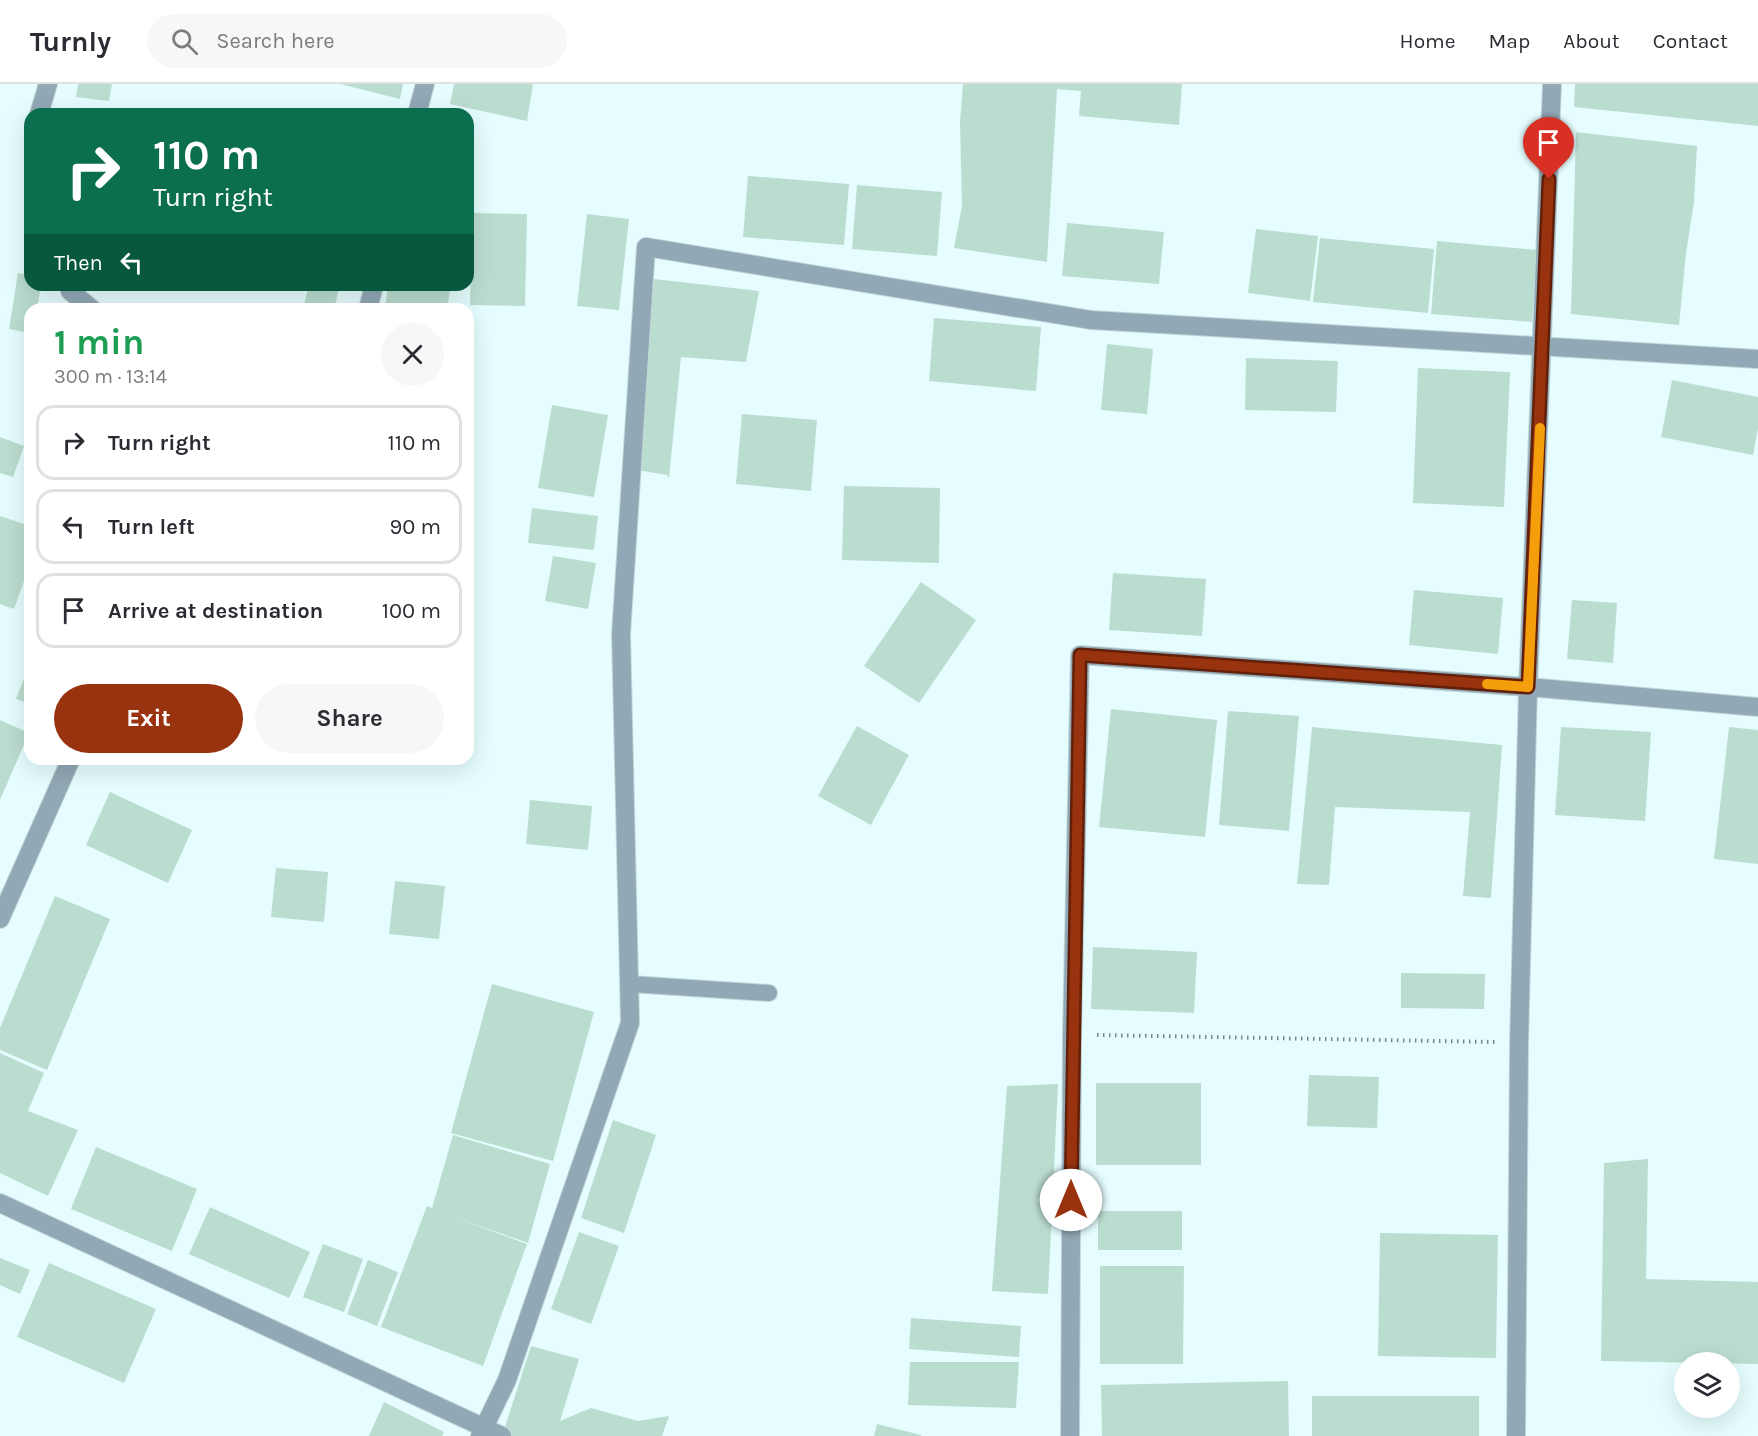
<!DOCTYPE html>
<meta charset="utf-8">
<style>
:root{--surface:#fff;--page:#f7f7f7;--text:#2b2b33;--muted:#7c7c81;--line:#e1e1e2;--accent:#99320e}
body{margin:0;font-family:Karla,sans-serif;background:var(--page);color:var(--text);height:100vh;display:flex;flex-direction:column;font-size:22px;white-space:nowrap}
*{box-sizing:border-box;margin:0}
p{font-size:20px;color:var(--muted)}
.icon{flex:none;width:33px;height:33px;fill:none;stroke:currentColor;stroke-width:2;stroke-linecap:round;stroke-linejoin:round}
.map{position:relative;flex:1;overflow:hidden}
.sheet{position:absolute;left:24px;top:219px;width:450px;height:462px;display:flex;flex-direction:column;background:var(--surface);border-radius:18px;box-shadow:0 6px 24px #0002}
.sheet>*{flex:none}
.hud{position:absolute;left:24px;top:24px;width:450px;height:183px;border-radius:18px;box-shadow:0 6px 24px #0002;background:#0b6e4f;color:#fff;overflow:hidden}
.fabs{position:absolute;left:1674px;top:1268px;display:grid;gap:12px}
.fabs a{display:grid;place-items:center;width:66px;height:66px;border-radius:50%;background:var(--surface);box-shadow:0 6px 24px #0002;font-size:30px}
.pin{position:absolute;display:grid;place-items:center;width:51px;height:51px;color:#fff;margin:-62px -26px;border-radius:50% 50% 50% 0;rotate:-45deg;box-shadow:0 0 6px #0007}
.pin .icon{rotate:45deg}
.me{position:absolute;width:66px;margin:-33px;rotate:0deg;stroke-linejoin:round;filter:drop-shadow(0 0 4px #0008)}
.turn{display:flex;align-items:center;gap:21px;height:126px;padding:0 30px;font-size:27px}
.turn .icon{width:78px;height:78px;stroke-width:2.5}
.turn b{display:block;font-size:42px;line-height:51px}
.then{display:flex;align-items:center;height:57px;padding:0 30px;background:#0003;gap:12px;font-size:22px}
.round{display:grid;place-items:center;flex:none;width:63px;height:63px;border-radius:32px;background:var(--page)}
.headline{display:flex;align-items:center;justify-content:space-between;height:102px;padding:0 30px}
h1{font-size:36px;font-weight:700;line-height:45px;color:#1e9e55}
.action{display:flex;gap:12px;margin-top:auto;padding:12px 30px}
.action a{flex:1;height:69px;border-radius:36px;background:var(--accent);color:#fff;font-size:24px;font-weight:700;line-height:69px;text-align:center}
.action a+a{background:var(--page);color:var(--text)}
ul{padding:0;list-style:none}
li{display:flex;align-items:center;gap:18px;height:75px;margin:0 12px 9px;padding:0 18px;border:3px solid var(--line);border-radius:18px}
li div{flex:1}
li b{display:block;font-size:22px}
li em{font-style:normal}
header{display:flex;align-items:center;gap:36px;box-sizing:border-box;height:84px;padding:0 30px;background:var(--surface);border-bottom:2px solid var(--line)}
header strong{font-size:28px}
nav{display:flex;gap:33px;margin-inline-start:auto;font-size:21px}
.search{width:420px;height:54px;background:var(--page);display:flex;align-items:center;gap:15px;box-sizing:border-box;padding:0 21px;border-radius:33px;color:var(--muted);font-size:22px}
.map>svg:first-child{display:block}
.building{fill:#bbddd0}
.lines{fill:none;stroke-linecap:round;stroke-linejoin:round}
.service-casing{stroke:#c1d7d8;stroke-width:18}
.minor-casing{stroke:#c1d7d8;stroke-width:20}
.path{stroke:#758889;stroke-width:4;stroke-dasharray:1.5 4.5;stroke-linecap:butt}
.service{stroke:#91a8b6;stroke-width:16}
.minor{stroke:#91a8b6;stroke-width:18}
.route-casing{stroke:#632009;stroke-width:15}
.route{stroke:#99320e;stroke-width:10}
.slow{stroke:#f59e0b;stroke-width:10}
</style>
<header>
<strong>Turnly</strong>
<div class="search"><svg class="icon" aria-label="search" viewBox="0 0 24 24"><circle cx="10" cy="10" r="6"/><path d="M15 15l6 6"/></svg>Search here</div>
<nav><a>Home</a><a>Map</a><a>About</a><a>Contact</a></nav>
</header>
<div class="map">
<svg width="1758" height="1352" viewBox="0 0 1758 1352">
<rect width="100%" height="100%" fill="#e5fdfe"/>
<g class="building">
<polygon points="78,0 112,0 109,17 76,13"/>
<polygon points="340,0 403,0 400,15"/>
<polygon points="454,0 533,0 527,37 450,20"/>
<polygon points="963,0 1182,0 1179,41 1079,32 1081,7 1057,5 1047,178 954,164 962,122 960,39"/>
<polygon points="1575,0 1758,0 1758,42 1574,23"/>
<polygon points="1576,48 1697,62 1694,118 1686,169 1679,241 1571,230"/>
<polygon points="748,92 849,100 844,161 743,153"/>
<polygon points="857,101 942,108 937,172 852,165"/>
<polygon points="472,129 527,130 525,222 470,221"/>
<polygon points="587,130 629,135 619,226 577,222"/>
<polygon points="1067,139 1164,148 1159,200 1062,192"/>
<polygon points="1256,145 1318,152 1310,217 1248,209"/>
<polygon points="1320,154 1434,165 1428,229 1313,218"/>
<polygon points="1437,157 1538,166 1532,238 1431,230"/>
<polygon points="18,189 30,191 30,201 41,201 37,225 30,225 30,249 9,245"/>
<polygon points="654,195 759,207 746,278 681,273 669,394 667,391 637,386"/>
<polygon points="309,201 340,201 334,225 303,225"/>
<polygon points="388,201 451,201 447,225 385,225"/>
<polygon points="934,234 1041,243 1036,307 929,297"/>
<polygon points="1107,260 1153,265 1147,330 1101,326"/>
<polygon points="1246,274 1338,277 1336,328 1245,326"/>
<polygon points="1418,284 1510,288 1504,423 1413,419"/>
<polygon points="1672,296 1758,313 1758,344 1753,371 1661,353"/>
<polygon points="552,321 608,331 594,413 538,404"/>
<polygon points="742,330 817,336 811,407 736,400"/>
<polygon points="0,353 24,362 13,393 0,389"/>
<polygon points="844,402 940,404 939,479 842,476"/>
<polygon points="532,424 598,432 594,466 528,459"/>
<polygon points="0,432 30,442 30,480 14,525 0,520"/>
<polygon points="553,472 596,479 588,525 545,517"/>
<polygon points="1113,489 1206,495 1202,552 1109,546"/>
<polygon points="921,498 976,536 919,619 864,582"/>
<polygon points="1414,506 1503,514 1498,570 1409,561"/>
<polygon points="1572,516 1617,519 1613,579 1567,575"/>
<polygon points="30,579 30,620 16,615"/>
<polygon points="1111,625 1217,636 1205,753 1099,743"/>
<polygon points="1228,627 1299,632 1289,747 1219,741"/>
<polygon points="0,636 29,649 0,716"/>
<polygon points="857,642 909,671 871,741 818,712"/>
<polygon points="1312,643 1502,661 1491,814 1463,812 1470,728 1335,723 1329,801 1297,800"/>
<polygon points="1561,643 1651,648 1645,737 1555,731"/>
<polygon points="1729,643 1758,646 1758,780 1714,775"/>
<polygon points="110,708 192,746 168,799 86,761"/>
<polygon points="530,716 592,722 588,766 526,760"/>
<polygon points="276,784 328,788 324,838 271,833"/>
<polygon points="395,797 445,802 439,855 389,850"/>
<polygon points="55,812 110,835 47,986 0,966 0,944"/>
<polygon points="1093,863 1197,868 1194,929 1091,925"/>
<polygon points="1401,889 1485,890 1484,925 1401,924"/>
<polygon points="492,900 594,928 553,1077 451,1049"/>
<polygon points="0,969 44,989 28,1027 78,1046 48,1112 0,1089"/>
<polygon points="1309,991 1379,993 1377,1044 1307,1042"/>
<rect x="1096" y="999" width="105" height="82"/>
<polygon points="1058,1000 1048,1210 992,1207 1007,1002"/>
<polygon points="613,1036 656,1051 624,1149 581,1134"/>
<polygon points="453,1051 550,1080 528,1159 446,1130 527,1160 483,1282 381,1243 427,1122 432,1124"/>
<polygon points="96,1063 197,1105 172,1167 71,1125"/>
<polygon points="1648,1075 1646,1195 1758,1198 1758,1280 1601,1277 1604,1079"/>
<polygon points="210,1123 310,1168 289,1214 189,1170"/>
<rect x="1098" y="1127" width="84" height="39"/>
<polygon points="579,1148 619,1162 591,1240 551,1225"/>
<polygon points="1380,1149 1498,1151 1496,1274 1378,1272"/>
<polygon points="323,1160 363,1175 344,1228 303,1213"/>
<polygon points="0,1174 30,1186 20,1210 0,1201"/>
<polygon points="368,1176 398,1188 377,1242 347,1230"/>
<polygon points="49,1179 156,1225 124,1299 17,1253"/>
<polygon points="1100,1182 1184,1182 1183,1280 1100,1280"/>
<polygon points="911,1234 1021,1242 1019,1273 909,1265"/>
<polygon points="531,1262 579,1275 560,1337 591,1324 638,1337 669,1332 662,1352 513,1352 503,1349"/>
<polygon points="910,1278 1019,1278 1016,1324 908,1321"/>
<polygon points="1288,1297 1289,1352 1102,1352 1101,1301"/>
<rect x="1312" y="1312" width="167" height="40"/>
<polygon points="384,1318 444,1348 442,1352 369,1352"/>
<polygon points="877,1340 921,1351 921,1352 874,1352"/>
</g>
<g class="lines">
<defs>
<polyline id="service" points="630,900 769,909"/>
<g id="minor">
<polyline points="39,30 48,0"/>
<polyline points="417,30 425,0"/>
<polyline points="71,201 70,207 92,225"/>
<polyline points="368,225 374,201"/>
<polyline points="0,835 71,675"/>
<polyline points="0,1119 502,1352"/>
<polyline points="480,1352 507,1296 630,939 621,550 646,163 1091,236 1758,275"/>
<polyline points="1070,1352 1072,950 1080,571 1528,603 1758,623"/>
<polyline points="1516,1352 1519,959 1528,603 1552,0"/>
</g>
</defs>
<use href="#service" class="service-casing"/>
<use href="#minor" class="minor-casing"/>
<polyline class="path" points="1097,951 1495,958"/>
<use href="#service" class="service"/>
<use href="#minor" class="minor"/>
</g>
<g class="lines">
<defs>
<polyline id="route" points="1071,1116 1080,571 1528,603 1549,95"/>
</defs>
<use href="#route" class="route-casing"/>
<use href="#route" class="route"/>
<polyline class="slow" points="1487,600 1528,603 1540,344"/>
</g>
</svg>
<div class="fabs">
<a><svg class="icon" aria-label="layers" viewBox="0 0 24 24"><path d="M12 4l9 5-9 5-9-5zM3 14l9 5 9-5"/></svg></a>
</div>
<div class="pin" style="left:1549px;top:95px;background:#d93025"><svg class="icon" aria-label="arrive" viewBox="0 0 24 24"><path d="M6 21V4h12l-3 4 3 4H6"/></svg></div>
<svg class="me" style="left:1071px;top:1116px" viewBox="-20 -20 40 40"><circle r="19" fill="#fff"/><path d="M0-13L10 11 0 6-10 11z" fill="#99320e"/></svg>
<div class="hud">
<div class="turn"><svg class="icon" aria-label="right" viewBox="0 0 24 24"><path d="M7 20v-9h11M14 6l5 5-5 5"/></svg><div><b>110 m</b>Turn right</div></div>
<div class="then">Then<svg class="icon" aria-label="left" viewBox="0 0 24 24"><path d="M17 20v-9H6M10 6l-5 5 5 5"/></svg></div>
</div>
<section class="sheet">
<div class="headline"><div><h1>1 min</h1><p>300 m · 13:14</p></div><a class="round"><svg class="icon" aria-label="close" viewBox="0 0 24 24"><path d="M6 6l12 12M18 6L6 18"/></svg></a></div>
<ul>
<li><svg class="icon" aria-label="right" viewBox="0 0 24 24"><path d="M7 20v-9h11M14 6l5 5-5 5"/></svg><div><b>Turn right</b></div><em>110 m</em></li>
<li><svg class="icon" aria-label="left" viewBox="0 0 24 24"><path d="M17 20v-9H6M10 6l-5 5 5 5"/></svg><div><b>Turn left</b></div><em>90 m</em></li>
<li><svg class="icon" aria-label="arrive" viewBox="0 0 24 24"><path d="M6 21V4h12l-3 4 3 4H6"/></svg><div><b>Arrive at destination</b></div><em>100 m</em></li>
</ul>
<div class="action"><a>Exit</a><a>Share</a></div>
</section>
</div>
